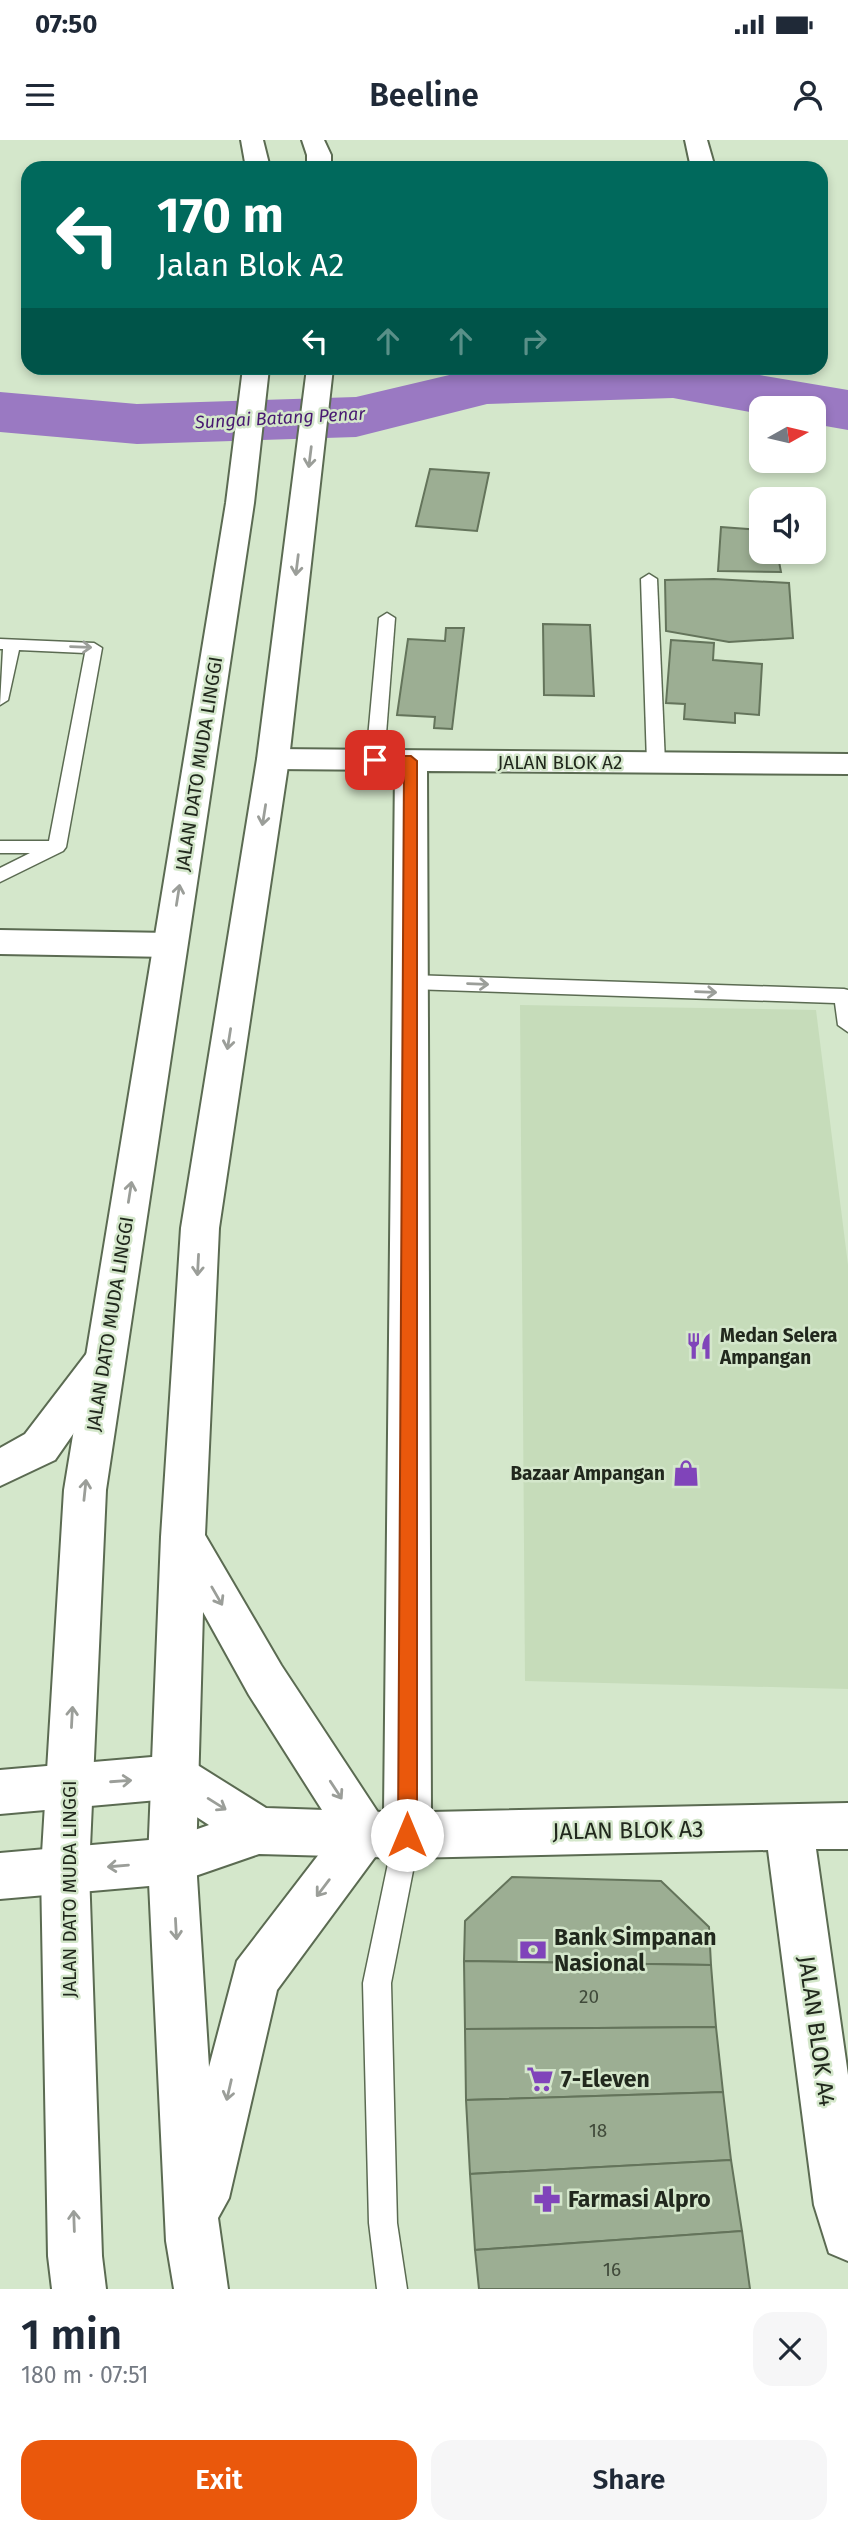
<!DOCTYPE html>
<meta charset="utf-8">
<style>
:root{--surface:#fff;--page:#f6f6f7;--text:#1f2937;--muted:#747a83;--accent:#ea580c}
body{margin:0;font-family:"Fira Sans",sans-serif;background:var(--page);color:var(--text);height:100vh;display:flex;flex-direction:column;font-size:26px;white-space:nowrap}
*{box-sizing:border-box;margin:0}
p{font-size:23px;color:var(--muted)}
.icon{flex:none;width:38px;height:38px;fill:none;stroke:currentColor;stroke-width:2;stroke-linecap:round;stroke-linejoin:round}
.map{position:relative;height:2149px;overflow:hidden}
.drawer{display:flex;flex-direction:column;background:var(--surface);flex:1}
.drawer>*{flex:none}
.banner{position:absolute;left:21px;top:21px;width:807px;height:214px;border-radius:21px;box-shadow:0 4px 10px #0003;background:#00695c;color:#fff;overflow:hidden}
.needle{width:46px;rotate:82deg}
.controls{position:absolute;left:749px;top:256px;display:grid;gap:14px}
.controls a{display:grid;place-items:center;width:77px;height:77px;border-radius:14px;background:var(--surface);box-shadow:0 4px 10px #0003;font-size:35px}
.pin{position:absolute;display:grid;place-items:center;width:60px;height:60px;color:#fff;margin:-30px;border-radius:14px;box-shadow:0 4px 10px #0006}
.me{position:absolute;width:77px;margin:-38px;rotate:0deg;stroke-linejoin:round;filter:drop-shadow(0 0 5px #0008)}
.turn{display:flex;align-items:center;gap:24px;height:147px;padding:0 21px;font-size:32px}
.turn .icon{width:91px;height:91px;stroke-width:2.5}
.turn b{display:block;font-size:49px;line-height:60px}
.lanes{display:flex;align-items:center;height:66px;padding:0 21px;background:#0003;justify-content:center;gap:35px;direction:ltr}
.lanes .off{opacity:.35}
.round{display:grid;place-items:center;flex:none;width:74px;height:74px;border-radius:21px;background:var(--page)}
.overview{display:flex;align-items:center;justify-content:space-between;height:119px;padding:0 21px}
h1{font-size:42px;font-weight:600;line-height:52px}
.cta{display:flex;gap:14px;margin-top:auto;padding:14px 21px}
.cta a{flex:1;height:80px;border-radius:21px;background:var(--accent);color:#fff;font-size:28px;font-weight:600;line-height:80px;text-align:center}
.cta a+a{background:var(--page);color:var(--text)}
.status{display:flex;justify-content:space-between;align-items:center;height:49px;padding:0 35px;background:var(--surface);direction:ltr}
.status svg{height:19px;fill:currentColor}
header{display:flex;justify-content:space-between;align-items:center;height:91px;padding:0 21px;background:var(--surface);font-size:32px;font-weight:600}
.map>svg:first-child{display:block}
.built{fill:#c6dcba}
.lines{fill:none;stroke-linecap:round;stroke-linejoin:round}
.river{fill:#9a79c2;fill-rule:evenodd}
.building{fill:#9cae93;stroke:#64745b;stroke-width:2}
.service-casing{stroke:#5b6b52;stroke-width:3}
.minor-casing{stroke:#5b6b52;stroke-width:4}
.trunk-casing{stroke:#5b6b52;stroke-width:4}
.service{fill:#fff;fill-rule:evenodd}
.minor{fill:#fff;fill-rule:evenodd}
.trunk{fill:#fff;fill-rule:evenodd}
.oneway{stroke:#9b9e99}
.route{fill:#ea580c;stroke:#983908;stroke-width:2}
.labels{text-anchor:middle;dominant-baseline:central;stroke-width:5;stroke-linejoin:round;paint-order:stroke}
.far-water-label{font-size:18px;font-style:italic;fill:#481971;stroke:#d4e7cb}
.street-label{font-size:19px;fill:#21281d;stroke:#d4e7cb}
.poi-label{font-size:19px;font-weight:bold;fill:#21281d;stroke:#d4e7cb;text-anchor:start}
.near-number-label{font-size:19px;fill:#404a3a}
.near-street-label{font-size:23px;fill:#21281d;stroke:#d4e7cb}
.near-poi-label{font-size:23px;font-weight:bold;fill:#21281d;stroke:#d4e7cb;text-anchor:start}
</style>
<div class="status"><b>07:50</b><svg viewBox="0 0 49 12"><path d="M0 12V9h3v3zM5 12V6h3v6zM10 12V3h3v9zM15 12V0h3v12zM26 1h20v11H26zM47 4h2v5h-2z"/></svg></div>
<header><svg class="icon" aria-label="menu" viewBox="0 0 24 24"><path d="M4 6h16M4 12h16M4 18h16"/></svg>Beeline<svg class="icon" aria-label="person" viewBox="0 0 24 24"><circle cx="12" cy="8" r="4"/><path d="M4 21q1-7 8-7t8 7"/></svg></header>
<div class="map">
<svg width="848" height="2149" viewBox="0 0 848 2149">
<rect width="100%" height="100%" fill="#d4e7cb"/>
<polygon class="built" points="520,865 816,870 848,1125 848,1549 525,1541"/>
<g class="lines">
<polygon class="river" points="479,228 718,228 848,250 848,290 814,284 814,268 761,268 761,274 673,258 487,264 356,297 137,304 0,292 0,252 137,264 356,257"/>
</g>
<g class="building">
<polygon points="430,329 489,333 477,391 416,386"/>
<polygon points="721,387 761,390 761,411 777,411 781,432 718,431"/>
<polygon points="714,439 789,443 793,498 729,502 666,491 665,440"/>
<polygon points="543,484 590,485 594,556 544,555"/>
<polygon points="446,488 464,488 452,589 434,588 435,577 397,575 408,499 445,501"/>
<polygon points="671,500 714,503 713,520 762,524 759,575 735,573 735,583 684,579 685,564 666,563"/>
<polygon points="512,1737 661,1741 709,1787 711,1825 464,1821 465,1781"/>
<polygon points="464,1821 711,1825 716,1887 465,1889"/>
<polygon points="716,1887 723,1952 466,1960 465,1889"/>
<polygon points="723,1952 731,2020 470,2034 466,1960"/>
<polygon points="731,2020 742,2091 475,2110 470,2034"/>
<polygon points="742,2091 750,2149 479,2149 475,2110"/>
</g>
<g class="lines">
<defs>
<g id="service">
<polygon points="649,434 657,439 665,623 656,629 647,623 641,439"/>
<polygon points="387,473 395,478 384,620 375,626 366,620 379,478"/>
<polygon points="0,499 94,503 102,508 66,707 63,711 0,742 0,728 30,713 0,713 0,701 49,701 85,513 19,510 8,560 0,565 3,509 0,509"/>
<polygon points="410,835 844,849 848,850 848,892 838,885 835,863 410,849 400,842"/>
<polygon points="407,1683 416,1686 420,1695 391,1843 397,2083 407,2149 377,2149 369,2083 363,1843 394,1695 398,1686"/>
</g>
<g id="minor">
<polygon points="685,0 707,0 715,28 691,28"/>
<polygon points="273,609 848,614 848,634 427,631 431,1672 848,1663 848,1709 816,1709 848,1935 848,2121 829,2113 814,2065 768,1710 407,1718 259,1714 172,1744 0,1759 0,1713 172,1698 209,1685 169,1659 0,1674 0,1630 175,1615 191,1621 266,1668 384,1672 395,630 273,629 262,626 257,619 262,612"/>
<polygon points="0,790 170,793 182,796 187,805 182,814 170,817 0,814"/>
<polygon points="104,1204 118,1209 124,1221 55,1320 0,1346 0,1308 25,1294 90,1209"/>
</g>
<g id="trunk">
<polygon points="241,0 263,0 270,28 246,28"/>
<polygon points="302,0 324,0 331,15 331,28 307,28 307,15"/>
<polygon points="243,228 269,228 254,363 106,1350 89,1730 102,2116 106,2149 52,2149 48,2116 41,1730 64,1350 226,363"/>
<path d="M 307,228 L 333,228 L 289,619 L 219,1088 L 205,1395 L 281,1525 L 381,1677 L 388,1693 L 381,1709 L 277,1850 L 229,2058 L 218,2078 L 228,2149 L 174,2149 L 166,2101 L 148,1721 L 161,1397 L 181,1088 L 257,619 ZM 203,1472 L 249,1555 L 336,1692 L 237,1821 L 209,1927 L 196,1721 Z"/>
</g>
</defs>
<use href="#service" class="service-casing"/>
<use href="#minor" class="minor-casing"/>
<use href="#trunk" class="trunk-casing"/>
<use href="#service" class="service"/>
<use href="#minor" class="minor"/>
<use href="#trunk" class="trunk"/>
</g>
<defs><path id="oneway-shaft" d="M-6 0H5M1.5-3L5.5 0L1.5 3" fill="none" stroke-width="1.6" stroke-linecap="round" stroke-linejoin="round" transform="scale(1.75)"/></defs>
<g class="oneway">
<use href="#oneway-shaft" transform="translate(310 317) rotate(97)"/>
<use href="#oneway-shaft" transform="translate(297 425) rotate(97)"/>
<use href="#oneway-shaft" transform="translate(81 507) rotate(2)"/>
<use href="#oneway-shaft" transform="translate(264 675) rotate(99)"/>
<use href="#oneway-shaft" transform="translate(178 755) rotate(-81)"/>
<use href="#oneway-shaft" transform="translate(478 844) rotate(2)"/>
<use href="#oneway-shaft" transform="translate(706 852) rotate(2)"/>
<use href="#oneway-shaft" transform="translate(229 899) rotate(99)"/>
<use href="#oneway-shaft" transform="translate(130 1052) rotate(-81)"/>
<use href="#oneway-shaft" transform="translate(198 1125) rotate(93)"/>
<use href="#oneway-shaft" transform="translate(85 1350) rotate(-84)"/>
<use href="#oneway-shaft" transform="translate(217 1456) rotate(60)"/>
<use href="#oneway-shaft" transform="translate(72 1577) rotate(-87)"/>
<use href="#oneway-shaft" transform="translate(121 1641) rotate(-4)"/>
<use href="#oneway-shaft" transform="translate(336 1650) rotate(57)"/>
<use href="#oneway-shaft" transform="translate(217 1664) rotate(32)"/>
<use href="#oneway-shaft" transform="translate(118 1726) rotate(175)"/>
<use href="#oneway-shaft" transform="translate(323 1748) rotate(127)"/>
<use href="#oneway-shaft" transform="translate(176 1789) rotate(87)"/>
<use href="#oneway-shaft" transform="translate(229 1950) rotate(103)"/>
<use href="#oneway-shaft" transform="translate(74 2081) rotate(-92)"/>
</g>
<polygon class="route" points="411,616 417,621 417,1695 414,1701 407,1704 400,1701 398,1695 404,625 375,625 369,620 375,616"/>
<defs>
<symbol id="restaurant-bare" viewBox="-9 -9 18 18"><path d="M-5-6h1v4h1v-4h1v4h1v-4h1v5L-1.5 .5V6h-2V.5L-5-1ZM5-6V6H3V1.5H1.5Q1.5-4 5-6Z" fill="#8044ba" stroke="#d4e7cb" stroke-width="2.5" paint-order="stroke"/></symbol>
<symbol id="shop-bare" viewBox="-9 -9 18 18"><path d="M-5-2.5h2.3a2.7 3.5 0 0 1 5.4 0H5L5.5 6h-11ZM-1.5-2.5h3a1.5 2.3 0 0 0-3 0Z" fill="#8044ba" stroke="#d4e7cb" stroke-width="2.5" paint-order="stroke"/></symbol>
<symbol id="bank-bare" viewBox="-9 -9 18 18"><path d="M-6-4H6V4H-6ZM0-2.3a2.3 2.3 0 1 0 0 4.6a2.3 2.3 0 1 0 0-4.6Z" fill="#8044ba" stroke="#d4e7cb" stroke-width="2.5" paint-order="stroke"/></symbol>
<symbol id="supermarket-bare" viewBox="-9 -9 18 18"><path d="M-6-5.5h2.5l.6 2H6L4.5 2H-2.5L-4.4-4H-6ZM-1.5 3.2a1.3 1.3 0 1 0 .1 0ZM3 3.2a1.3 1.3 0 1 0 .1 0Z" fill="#8044ba" stroke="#d4e7cb" stroke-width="2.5" paint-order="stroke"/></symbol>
<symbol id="pharmacy-bare" viewBox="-9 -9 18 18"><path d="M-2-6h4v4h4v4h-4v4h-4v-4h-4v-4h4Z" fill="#8044ba" stroke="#d4e7cb" stroke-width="2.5" paint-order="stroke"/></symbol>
</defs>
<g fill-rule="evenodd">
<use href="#restaurant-bare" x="680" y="1187" width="38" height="38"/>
<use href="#shop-bare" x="667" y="1314" width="38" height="38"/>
<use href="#bank-bare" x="514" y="1791" width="38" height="38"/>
<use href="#supermarket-bare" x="521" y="1920" width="38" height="38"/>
<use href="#pharmacy-bare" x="528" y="2040" width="38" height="38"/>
</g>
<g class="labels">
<g class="far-water-label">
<text transform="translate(280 278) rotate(-3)">Sungai Batang Penar</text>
</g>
<g class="street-label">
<text x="560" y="622">JALAN BLOK A2</text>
<text transform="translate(199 624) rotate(-81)">JALAN DATO MUDA LINGGI</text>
<text transform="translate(110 1184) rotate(-81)">JALAN DATO MUDA LINGGI</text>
<text transform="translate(69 1749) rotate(-90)">JALAN DATO MUDA LINGGI</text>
</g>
<g class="poi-label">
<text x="720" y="1195">Medan Selera<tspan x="720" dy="22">Ampangan</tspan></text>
<text x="665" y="1333" text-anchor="end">Bazaar Ampangan</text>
</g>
<g class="near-number-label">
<text x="589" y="1856">20</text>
<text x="598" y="1990">18</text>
<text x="612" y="2129">16</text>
</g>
<g class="near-street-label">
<text transform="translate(628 1690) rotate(-1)">JALAN BLOK A3</text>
<text transform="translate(817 1891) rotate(82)">JALAN BLOK A4</text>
</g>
<g class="near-poi-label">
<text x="554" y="1797">Bank Simpanan<tspan x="554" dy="26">Nasional</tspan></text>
<text x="561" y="1939">7-Eleven</text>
<text x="568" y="2059">Farmasi Alpro</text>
</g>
</g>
</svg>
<div class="controls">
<a><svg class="needle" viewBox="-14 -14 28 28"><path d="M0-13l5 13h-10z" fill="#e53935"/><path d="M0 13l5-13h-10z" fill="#747a83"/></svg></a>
<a><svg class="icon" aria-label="sound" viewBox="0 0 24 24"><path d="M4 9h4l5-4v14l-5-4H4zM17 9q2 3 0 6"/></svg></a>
</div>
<div class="pin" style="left:375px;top:620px;background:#d93025"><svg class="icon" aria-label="arrive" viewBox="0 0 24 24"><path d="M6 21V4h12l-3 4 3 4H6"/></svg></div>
<svg class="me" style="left:407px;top:1695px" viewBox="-20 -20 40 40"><circle r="19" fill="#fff"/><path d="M0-13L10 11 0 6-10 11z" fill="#ea580c"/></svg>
<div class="banner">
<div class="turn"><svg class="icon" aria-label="left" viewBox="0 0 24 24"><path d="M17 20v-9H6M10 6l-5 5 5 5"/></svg><div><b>170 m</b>Jalan Blok A2</div></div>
<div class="lanes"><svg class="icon" aria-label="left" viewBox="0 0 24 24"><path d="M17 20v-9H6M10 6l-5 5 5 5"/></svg><svg class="icon off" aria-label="ahead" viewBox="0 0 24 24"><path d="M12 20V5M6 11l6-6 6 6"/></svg><svg class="icon off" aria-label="ahead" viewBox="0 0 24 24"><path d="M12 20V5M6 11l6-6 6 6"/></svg><svg class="icon off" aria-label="right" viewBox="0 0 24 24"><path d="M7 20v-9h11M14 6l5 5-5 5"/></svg></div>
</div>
</div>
<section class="drawer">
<div class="overview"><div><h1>1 min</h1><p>180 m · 07:51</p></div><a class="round"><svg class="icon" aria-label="close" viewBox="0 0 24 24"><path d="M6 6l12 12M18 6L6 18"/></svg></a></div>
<div class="cta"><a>Exit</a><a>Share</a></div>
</section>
